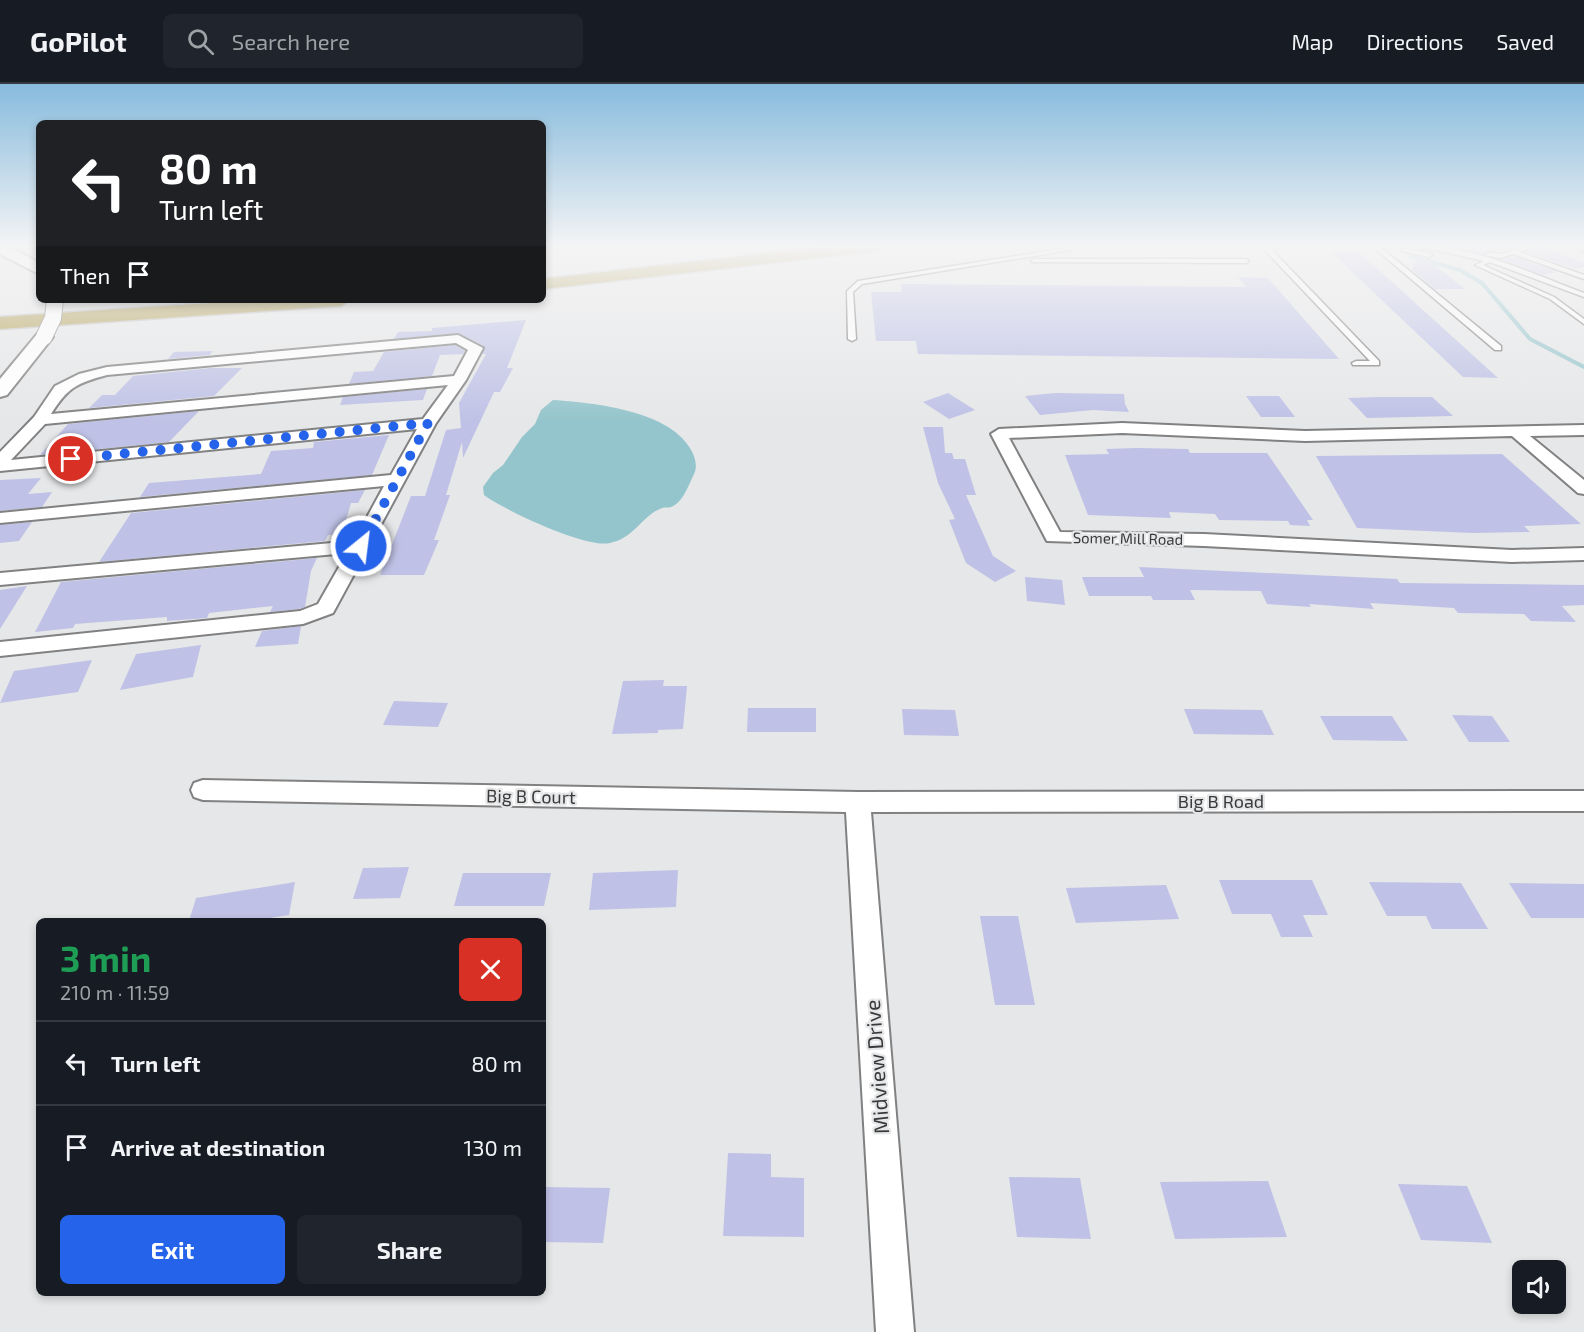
<!DOCTYPE html>
<meta charset="utf-8">
<style>
:root{--surface:#171b24;--page:#20242c;--text:#f1f3f6;--muted:#9ea1a6;--line:#363941;--accent:#2563eb}
body{margin:0;font-family:"Exo 2",sans-serif;background:var(--page);color:var(--text);height:100vh;display:flex;flex-direction:column;font-size:22px;white-space:nowrap}
*{box-sizing:border-box;margin:0}
p{font-size:20px;color:var(--muted)}
.icon{flex:none;width:33px;height:33px;fill:none;stroke:currentColor;stroke-width:2;stroke-linecap:round;stroke-linejoin:round}
.map{position:relative;flex:1;overflow:hidden}
.panel{position:absolute;left:36px;top:834px;width:510px;height:378px;display:flex;flex-direction:column;background:var(--surface);border-radius:9px;box-shadow:0 3px 9px #0003}
.panel>*{flex:none}
.banner{position:absolute;left:36px;top:36px;width:510px;height:183px;border-radius:9px;box-shadow:0 3px 9px #0003;background:#202124;color:#fff;overflow:hidden}
.fabs{position:absolute;left:1512px;top:1176px;display:grid;gap:12px}
.fabs a{display:grid;place-items:center;width:54px;height:54px;border-radius:9px;background:var(--surface);box-shadow:0 3px 9px #0003;font-size:30px}
.pin{position:absolute;display:grid;place-items:center;width:51px;height:51px;color:#fff;margin:-26px;border:3px solid #fff;border-radius:50%;box-shadow:0 2px 6px #0007}
.me{position:absolute;width:66px;margin:-33px;rotate:29deg;stroke-linejoin:round;filter:drop-shadow(0 0 4px #0008)}
.turn{display:flex;align-items:center;gap:21px;height:126px;padding:0 24px;font-size:27px}
.turn .icon{width:78px;height:78px;stroke-width:2.5}
.turn b{display:block;font-size:42px;line-height:51px}
.then{display:flex;align-items:center;height:57px;padding:0 24px;background:#0003;gap:12px;font-size:22px}
.round{display:grid;place-items:center;flex:none;width:63px;height:63px;border-radius:9px;background:var(--page)}
.head{display:flex;align-items:center;justify-content:space-between;height:102px;padding:0 24px}
h1{font-size:36px;font-weight:700;line-height:45px;color:#1e9e55}
.action{display:flex;gap:12px;margin-top:auto;padding:12px 24px}
.action a{flex:1;height:69px;border-radius:9px;background:var(--accent);color:#fff;font-size:24px;font-weight:700;line-height:69px;text-align:center}
.action a+a{background:var(--page);color:var(--text)}
ul{padding:0;list-style:none}
li{display:flex;align-items:center;gap:18px;height:84px;padding:0 24px;border-top:2px solid var(--line)}
li div{flex:1}
li b{display:block;font-size:22px}
li em{font-style:normal}
header{display:flex;align-items:center;gap:36px;box-sizing:border-box;height:84px;padding:0 30px;background:var(--surface);border-bottom:2px solid var(--line)}
header strong{font-size:28px}
nav{display:flex;gap:33px;margin-inline-start:auto;font-size:21px}
.search{width:420px;height:54px;background:var(--page);display:flex;align-items:center;gap:15px;box-sizing:border-box;padding:0 21px;border-radius:9px;color:var(--muted);font-size:22px}
.map>svg:first-child{display:block}
.water{fill:#95c5cc}
.lines{fill:none;stroke-linecap:round;stroke-linejoin:round}
.stream{stroke:#95c5cc;stroke-width:4}
.building{fill:#bfc2e6}
.service-casing{stroke:#818182;stroke-width:3}
.minor-casing{stroke:#818182;stroke-width:4}
.tertiary-casing{stroke:#818182;stroke-width:4}
.motorway-casing{stroke:#c4c4c4;stroke-width:3}
.service{fill:#fff;fill-rule:evenodd}
.minor{fill:#fff;fill-rule:evenodd}
.tertiary{fill:#fff;fill-rule:evenodd}
.motorway{fill:#b29f54;fill-rule:evenodd}
.tertiary-bridge-casing{stroke:#818182;stroke-width:18;stroke-linecap:butt}
.tertiary-bridge{stroke:#fff;stroke-width:16}
.route{stroke:#2563eb;stroke-width:10;stroke-dasharray:0 18}
.labels{text-anchor:middle;dominant-baseline:central;stroke-width:4.5;stroke-linejoin:round;paint-order:stroke}
.far-street-label{font-size:15px;fill:#3a3a3b;stroke:#e6e7e8}
.street-label{font-size:18px;fill:#3a3a3b;stroke:#e6e7e8}
.near-street-label{font-size:21px;fill:#3a3a3b;stroke:#e6e7e8}
</style>
<header>
<strong>GoPilot</strong>
<div class="search"><svg class="icon" aria-label="search" viewBox="0 0 24 24"><circle cx="10" cy="10" r="6"/><path d="M15 15l6 6"/></svg>Search here</div>
<nav><a>Map</a><a>Directions</a><a>Saved</a></nav>
</header>
<div class="map">
<svg width="1584" height="1248" viewBox="0 0 1584 1248">
<rect width="100%" height="100%" fill="#e6e7e8"/>
<path class="water" d="M 553,316 C 594,319 667,326 690,364 C 695,372 698,382 694,390 C 689,400 683,419 671,423 C 668,424 665,423 662,424 C 641,432 635,454 610,459 C 587,465 504,426 484,411 L 483,403 L 493,389 L 503,381 L 522,353 L 535,340 L 541,326 Z"/>
<g class="lines">
<polyline class="stream" points="1410,172 1460,186 1482,199 1530,255 1584,283"/>
</g>
<g class="building">
<polygon points="1448,162 1519,162 1483,170"/>
<polygon points="1541,162 1584,179 1584,183 1574,185 1527,168"/>
<polygon points="1331,168 1359,168 1498,294 1463,293"/>
<polygon points="1513,172 1558,188 1543,191 1503,176"/>
<polygon points="1417,173 1427,175 1465,205 1435,205 1412,186"/>
<polygon points="1238,193 1268,194 1339,275 918,270 916,257 876,257 871,208 902,208 901,200 1246,203"/>
<polygon points="526,236 507,284 513,284 500,308 494,308 463,374 462,358 446,411 450,411 434,456 439,456 424,491 380,491 411,412 425,412 446,346 461,344 459,319 486,270 482,270 484,262 458,249 394,255 398,248 432,247 432,244"/>
<polygon points="455,261 465,267 463,270 440,271 432,292 349,300 354,288 373,287 384,268"/>
<polygon points="213,267 209,271 168,275 174,268"/>
<polygon points="211,284 242,284 214,312 89,324 102,311 115,311 133,292"/>
<polygon points="427,305 423,316 340,321 343,313"/>
<polygon points="948,309 975,326 949,335 923,318"/>
<polygon points="1055,309 1124,310 1125,320 1129,328 1093,326 1040,331 1025,312"/>
<polygon points="1246,312 1279,312 1295,333 1261,333"/>
<polygon points="1379,313 1432,313 1453,332 1367,334 1348,314"/>
<polygon points="199,327 169,358 40,371 68,340"/>
<polygon points="923,343 943,343 945,369 952,369 954,375 965,375 976,411 966,411 993,472 1016,487 995,498 966,479 949,436 955,435 938,399"/>
<polygon points="389,351 372,391 140,413 149,399 261,390 271,367 313,364 314,358"/>
<polygon points="1137,364 1188,365 1190,369 1267,369 1313,436 1307,436 1310,442 1290,441 1288,437 1219,436 1215,430 1169,428 1171,434 1088,431 1065,371 1109,370 1106,365"/>
<polygon points="1502,370 1581,440 1524,442 1530,448 1472,449 1357,444 1316,372"/>
<polygon points="41,394 28,410 52,408 42,423 0,427 0,396"/>
<polygon points="365,406 358,419 351,419 342,450 328,451 325,457 99,478 131,429"/>
<polygon points="32,438 19,457 0,459 0,441"/>
<polygon points="317,474 311,487 305,523 299,525 270,528 273,522 209,529 207,534 167,537 167,533 75,540 73,544 35,548 61,498"/>
<polygon points="1139,483 1397,495 1400,499 1584,501 1584,521 1562,522 1576,538 1531,537 1524,530 1458,529 1454,524 1370,519 1374,525 1309,520 1311,523 1267,520 1261,507 1190,506 1195,516 1153,516 1151,512 1089,512 1082,493 1144,493"/>
<polygon points="1025,493 1062,496 1065,521 1027,517"/>
<polygon points="27,502 0,545 0,506"/>
<polygon points="301,542 298,560 255,563 262,547"/>
<polygon points="201,561 193,593 120,606 136,570"/>
<polygon points="92,576 78,608 0,619 14,587"/>
<polygon points="664,596 663,602 687,602 683,645 658,646 658,649 612,650 623,597"/>
<polygon points="394,617 448,619 438,643 383,641"/>
<polygon points="748,624 816,624 816,648 747,648"/>
<polygon points="902,625 955,626 959,652 904,651"/>
<polygon points="1184,625 1262,626 1274,651 1194,650"/>
<polygon points="1452,631 1492,632 1510,658 1469,658"/>
<polygon points="1320,632 1392,632 1408,657 1333,656"/>
<polygon points="409,783 400,814 353,815 363,784"/>
<polygon points="678,786 676,823 589,826 593,789"/>
<polygon points="463,789 551,789 544,822 454,822"/>
<polygon points="1219,796 1312,796 1328,831 1303,831 1313,853 1281,853 1271,830 1232,830"/>
<polygon points="295,798 289,831 251,837 189,837 196,814"/>
<polygon points="1369,798 1461,799 1488,845 1432,845 1426,832 1387,832"/>
<polygon points="1509,799 1584,800 1584,834 1531,834"/>
<polygon points="1166,801 1179,835 1076,839 1066,804"/>
<polygon points="980,832 1018,832 1035,921 995,921"/>
<polygon points="728,1069 771,1070 771,1093 804,1094 804,1153 723,1152"/>
<polygon points="1009,1093 1080,1094 1091,1155 1017,1153"/>
<polygon points="1268,1097 1287,1153 1175,1155 1160,1098"/>
<polygon points="1398,1100 1467,1102 1492,1159 1421,1156"/>
<polygon points="543,1103 610,1104 603,1159 543,1158"/>
</g>
<g class="lines">
<defs>
<g id="service">
<polygon points="1079,162 1095,162 862,200 853,208 856,255 852,257 848,255 847,207 858,197"/>
<polygon points="1261,162 1268,162 1379,277 1379,281 1353,281 1352,279 1356,277 1370,277"/>
<polygon points="1372,162 1379,162 1501,262 1501,266 1495,266"/>
<path d="M 1418,162 C 1475,162 1531,189 1584,209 L 1584,213 L 1490,178 L 1483,181 L 1554,213 L 1584,235 L 1584,240 L 1550,215 L 1475,181 L 1484,177 Z"/>
<polygon points="1528,162 1538,162 1520,168 1584,191 1584,195 1513,170 1501,174 1485,171 1488,169 1501,170"/>
<polygon points="1575,162 1582,162 1584,169"/>
<polygon points="1403,164 1429,169 1432,171 1429,173 1401,167"/>
<polygon points="1034,175 1246,175 1249,177 1246,179 1032,178 1031,177"/>
</g>
<g id="minor">
<path d="M 458,251 L 483,264 L 466,296 L 436,339 L 333,529 L 303,540 L 0,572 L 0,558 L 300,527 L 318,520 L 347,469 L 0,501 L 0,489 L 354,457 L 384,402 L 0,439 L 0,429 L 391,391 L 417,345 L 0,387 L 0,368 L 34,333 L 55,302 L 79,290 L 107,283 ZM 456,259 L 468,266 L 454,292 L 51,330 C 68,303 77,299 107,291 ZM 448,301 L 423,335 L 11,376 L 45,340 Z"/>
<polygon points="1122,339 1305,347 1584,341 1584,351 1530,352 1584,396 1584,410 1578,409 1512,352 1305,357 1122,349 1009,354 1060,448 1204,450 1512,466 1584,464 1584,476 1512,478 1204,462 1047,457 991,350 999,345"/>
<polygon points="203,696 858,708 1584,707 1584,727 871,728 914,1248 876,1248 846,728 203,716 194,713 191,706 194,699"/>
</g>
<g id="tertiary">
<polygon points="0,162 8,162 39,179 39,190 0,170"/>
<polygon points="44,248 53,253 7,311 0,313 0,295 38,249"/>
</g>
<g id="motorway">
<polygon points="830,162 885,162 877,167 543,205 543,195"/>
<polygon points="257,216 350,216 341,222 0,245 0,233"/>
</g>
</defs>
<use href="#service" class="service-casing"/>
<use href="#minor" class="minor-casing"/>
<use href="#tertiary" class="tertiary-casing"/>
<use href="#motorway" class="motorway-casing"/>
<use href="#service" class="service"/>
<use href="#minor" class="minor"/>
<use href="#tertiary" class="tertiary"/>
<use href="#motorway" class="motorway"/>
<defs>
<polyline id="tertiary-bridge" points="44,253 53,234 55,216"/>
</defs>
<use href="#tertiary-bridge" class="tertiary-bridge-casing"/>
<use href="#tertiary-bridge" class="tertiary-bridge"/>
</g>
<linearGradient id="sky" x2="0" y2="1"><stop stop-color="#87bbdd"/><stop offset="0.48" stop-color="#f4f4f5"/><stop offset="1" stop-color="#f4f4f5" stop-opacity="0"/></linearGradient>
<rect width="1584" height="337" fill="url(#sky)"/>
<g class="lines">
<polyline class="route" points="71,375 428,339 361,462"/>
</g>
<g class="labels">
<g class="far-street-label">
<text transform="translate(1128 454) rotate(1)">Somer Mill Road</text>
</g>
<g class="street-label">
<text transform="translate(531 712) rotate(1)">Big B Court</text>
<text x="1221" y="717">Big B Road</text>
</g>
<g class="near-street-label">
<text transform="translate(876 983) rotate(-94)">Midview Drive</text>
</g>
</g>
</svg>
<div class="fabs">
<a><svg class="icon" aria-label="sound" viewBox="0 0 24 24"><path d="M4 9h4l5-4v14l-5-4H4zM17 9q2 3 0 6"/></svg></a>
</div>
<div class="pin" style="left:71px;top:375px;background:#d93025"><svg class="icon" aria-label="arrive" viewBox="0 0 24 24"><path d="M6 21V4h12l-3 4 3 4H6"/></svg></div>
<svg class="me" style="left:361px;top:462px" viewBox="-20 -20 40 40"><circle r="17" fill="#2563eb" stroke="#fff" stroke-width="3"/><path d="M0-11L8 9 0 5-8 9z" fill="#fff"/></svg>
<div class="banner">
<div class="turn"><svg class="icon" aria-label="left" viewBox="0 0 24 24"><path d="M17 20v-9H6M10 6l-5 5 5 5"/></svg><div><b>80 m</b>Turn left</div></div>
<div class="then">Then<svg class="icon" aria-label="arrive" viewBox="0 0 24 24"><path d="M6 21V4h12l-3 4 3 4H6"/></svg></div>
</div>
<section class="panel">
<div class="head"><div><h1>3 min</h1><p>210 m · 11:59</p></div><a class="round" style="background:#d93025;color:#fff"><svg class="icon" aria-label="close" viewBox="0 0 24 24"><path d="M6 6l12 12M18 6L6 18"/></svg></a></div>
<ul>
<li><svg class="icon" aria-label="left" viewBox="0 0 24 24"><path d="M17 20v-9H6M10 6l-5 5 5 5"/></svg><div><b>Turn left</b></div><em>80 m</em></li>
<li><svg class="icon" aria-label="arrive" viewBox="0 0 24 24"><path d="M6 21V4h12l-3 4 3 4H6"/></svg><div><b>Arrive at destination</b></div><em>130 m</em></li>
</ul>
<div class="action"><a>Exit</a><a>Share</a></div>
</section>
</div>
